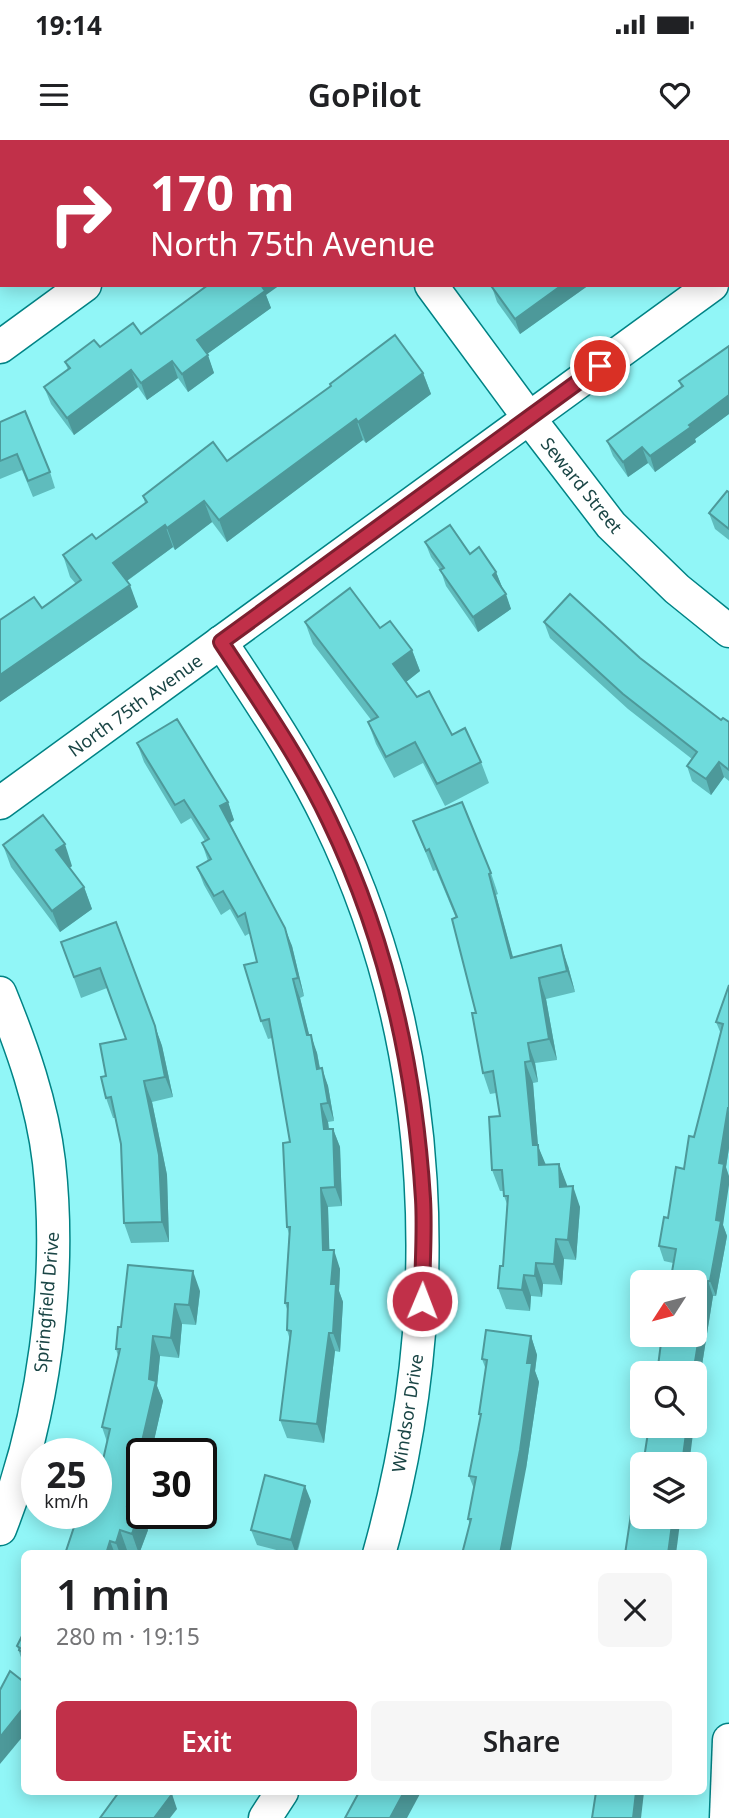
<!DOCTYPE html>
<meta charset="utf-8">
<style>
:root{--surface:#fff;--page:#f6f6f6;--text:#202124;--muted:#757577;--accent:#c13049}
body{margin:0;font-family:"Noto Sans",sans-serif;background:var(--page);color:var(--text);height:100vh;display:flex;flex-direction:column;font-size:26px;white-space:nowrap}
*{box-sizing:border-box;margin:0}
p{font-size:23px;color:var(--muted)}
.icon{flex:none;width:38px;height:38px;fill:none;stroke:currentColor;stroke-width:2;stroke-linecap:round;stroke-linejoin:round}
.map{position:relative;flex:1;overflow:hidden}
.sheet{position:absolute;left:21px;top:1410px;width:686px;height:245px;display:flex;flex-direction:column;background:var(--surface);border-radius:10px;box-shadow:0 4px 18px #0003}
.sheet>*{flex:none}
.top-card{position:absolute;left:0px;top:0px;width:730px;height:147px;box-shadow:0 4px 18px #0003;background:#c13049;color:#fff;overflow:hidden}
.needle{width:46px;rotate:234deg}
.tools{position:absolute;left:630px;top:1130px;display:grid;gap:14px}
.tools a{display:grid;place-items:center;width:77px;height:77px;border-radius:10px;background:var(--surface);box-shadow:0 4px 18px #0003;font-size:35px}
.speed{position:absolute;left:21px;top:1298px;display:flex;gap:14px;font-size:35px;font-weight:700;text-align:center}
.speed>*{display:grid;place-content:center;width:91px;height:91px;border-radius:50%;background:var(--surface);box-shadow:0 4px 18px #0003;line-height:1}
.speed small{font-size:18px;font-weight:400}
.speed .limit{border:4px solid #111;border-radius:10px;background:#fff;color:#111}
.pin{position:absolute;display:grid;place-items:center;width:60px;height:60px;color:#fff;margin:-30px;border:4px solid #fff;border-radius:50%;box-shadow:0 2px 7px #0007}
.me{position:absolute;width:77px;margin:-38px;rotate:1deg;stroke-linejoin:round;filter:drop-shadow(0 0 5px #0008)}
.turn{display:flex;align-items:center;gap:24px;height:147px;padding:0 35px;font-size:32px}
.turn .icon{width:91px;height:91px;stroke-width:2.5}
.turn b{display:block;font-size:49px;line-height:60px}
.round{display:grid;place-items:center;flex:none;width:74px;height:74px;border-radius:10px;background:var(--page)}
.headline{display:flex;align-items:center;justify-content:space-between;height:119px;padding:0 35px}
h1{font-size:42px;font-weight:600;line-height:52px}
.button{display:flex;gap:14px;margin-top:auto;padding:14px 35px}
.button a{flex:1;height:80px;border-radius:10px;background:var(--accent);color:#fff;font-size:28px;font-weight:600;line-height:80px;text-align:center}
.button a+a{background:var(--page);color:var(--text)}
.status{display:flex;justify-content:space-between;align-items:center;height:49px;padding:0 35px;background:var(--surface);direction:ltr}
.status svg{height:19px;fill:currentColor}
header{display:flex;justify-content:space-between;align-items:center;height:91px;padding:0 35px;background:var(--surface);font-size:32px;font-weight:600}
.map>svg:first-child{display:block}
.built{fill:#78eaeb}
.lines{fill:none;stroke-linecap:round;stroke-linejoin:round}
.minor-casing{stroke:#008385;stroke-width:35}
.minor{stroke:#fff;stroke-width:32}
.wall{fill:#5fbcbd}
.shaded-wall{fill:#4d999a}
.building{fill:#6edbdc;stroke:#4d999a;stroke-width:2}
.route-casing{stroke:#7d1f2f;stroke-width:18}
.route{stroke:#c13049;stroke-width:12}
.labels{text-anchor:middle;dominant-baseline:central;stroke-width:5;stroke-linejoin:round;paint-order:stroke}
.street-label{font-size:18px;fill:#1a4545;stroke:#fff}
</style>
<div class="status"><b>19:14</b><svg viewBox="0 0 49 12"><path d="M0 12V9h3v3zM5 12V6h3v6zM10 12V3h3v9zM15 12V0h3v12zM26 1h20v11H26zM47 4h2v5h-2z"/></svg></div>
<header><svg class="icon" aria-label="menu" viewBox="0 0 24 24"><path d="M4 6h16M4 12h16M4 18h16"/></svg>GoPilot<svg class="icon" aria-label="heart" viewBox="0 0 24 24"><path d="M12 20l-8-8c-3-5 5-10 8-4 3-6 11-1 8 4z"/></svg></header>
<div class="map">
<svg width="729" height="1678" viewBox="0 0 729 1678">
<rect width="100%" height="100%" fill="#91f6f7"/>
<polygon class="built" points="345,0 582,0 580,2"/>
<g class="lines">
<defs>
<g id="minor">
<polyline points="325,0 327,2"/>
<polyline points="283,2 285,0"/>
<polyline points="431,145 529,278 611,385 677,449 729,491"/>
<polyline points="0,207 85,145"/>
<path d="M 221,502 C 259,560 298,617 328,679 C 439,906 447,1173 379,1414"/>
<polyline points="0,663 712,145"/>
<path d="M 0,853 C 22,907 42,963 49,1022 C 62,1140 44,1278 0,1389"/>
<polyline points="265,1678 282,1652"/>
<polyline points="726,1678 729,1600"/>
</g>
</defs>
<use href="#minor" class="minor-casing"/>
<use href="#minor" class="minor"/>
</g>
<g class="wall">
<polygon points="494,145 589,145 520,194 497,162 492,147"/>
<polygon points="266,155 271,168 207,214 214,233 188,252 178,238 147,260 138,247 74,295 51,264 44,247 68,230 65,222 100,207"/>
<polygon points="423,233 431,254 366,303 363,300 227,402 212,382 175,410 173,407 127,441 138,467 0,562 0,480 42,468 76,444 70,437 63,415 96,399 145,363 143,356 227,321"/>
<polygon points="679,241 729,274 695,299 696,302 655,332 648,323 628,337 613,316 607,301 681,247"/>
<polygon points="0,282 50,332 55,348 33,357 22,330 0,339"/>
<polygon points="729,352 729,400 715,389 709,373"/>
<polygon points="425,402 470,414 496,432 511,469 478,492 446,446 441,431 431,417"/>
<polygon points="305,482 380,488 412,510 420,531 406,542 417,557 452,595 481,622 489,643 445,666 423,623 394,638 376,604 368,582 372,581 313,504"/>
<polygon points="544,482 640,518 721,580 729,582 729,641 724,637 711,655 692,641 687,626 692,619 628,569 550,498"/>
<polygon points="137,603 228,662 234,680 230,683 292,806 304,856 300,858 309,895 317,913 320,928 328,946 334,981 328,982 329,989 333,989 340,1007 342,1066 328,1067 329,1110 340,1129 339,1151 343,1162 340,1212 335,1211 324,1303 287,1298 280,1280 290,1200 287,1190 288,1172 285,1163 289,1094 287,1087 290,1002 272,898 268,899 261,881 257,822 250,793 245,796 230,769 221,775 204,745 197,727 208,721 202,703 205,701 191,678 181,684 144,622"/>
<polygon points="413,681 491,733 498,754 496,755 513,818 568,826 575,852 546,859 557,920 535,923 538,942 533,943 538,1006 545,1025 559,1024 567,1047 580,1067 576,1120 564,1119 562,1145 543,1144 542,1157 531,1156 530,1171 506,1169 498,1148 503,1126 507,1064 504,1056 504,1051 500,1051 492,1030 500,976 496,953 490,954 483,933 476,873 456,778 436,730 433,731"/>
<polygon points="3,705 72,726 69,728 84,747 92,769 60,792 11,727"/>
<polygon points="116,782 162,906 173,957 152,962 167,1035 169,1102 131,1103 124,1083 121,1004 115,978 113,978 106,958 106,936 126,899 107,848 81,858 61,802"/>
<polygon points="729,845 729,1008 726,1027 723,1085 727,1096 716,1156 713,1156 695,1269 695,1234 673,1123 664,1121 659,1106 694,997 721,894 716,882"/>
<polygon points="200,1151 196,1185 182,1184 179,1218 160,1216 157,1246 163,1261 138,1369 148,1390 139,1414 127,1410 126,1414 65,1414 82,1383 100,1333 107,1302 102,1287 118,1216 116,1209 121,1187"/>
<polygon points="531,1196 537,1215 535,1231 539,1242 526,1329 470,1384 468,1379 474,1349 469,1336 481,1278 479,1274 486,1230 482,1219"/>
<polygon points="311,1361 297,1414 292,1414 257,1405 251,1390"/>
<polygon points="24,1492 24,1526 17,1506"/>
</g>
<g class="shaded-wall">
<polygon points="130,0 153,0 154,2 128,2"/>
<polygon points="154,0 165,0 163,2 155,2"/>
<polygon points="2,96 2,115 0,117 0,98"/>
<polygon points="259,145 280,145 266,155 271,168 203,217 197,200"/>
<polygon points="562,145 589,145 520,194 515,179"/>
<polygon points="208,215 214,233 188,252 182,234"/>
<polygon points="172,221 178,238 147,260 141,243"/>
<polygon points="131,230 138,247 74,295 67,278"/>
<polygon points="423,233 431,254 366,303 358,282"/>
<polygon points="729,255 729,274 695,299 696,302 655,332 650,316 689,285"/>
<polygon points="356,279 363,300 227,402 219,380"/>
<polygon points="642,307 648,323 628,337 623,322"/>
<polygon points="204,361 212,382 175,410 167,388"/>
<polygon points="165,385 173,407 121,445 113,423"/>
<polygon points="496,432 502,447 493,435"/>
<polygon points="130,445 138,467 0,562 0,535"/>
<polygon points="506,454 511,469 478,492 473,477"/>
<polygon points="412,510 420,531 401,546 393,524"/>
<polygon points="719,622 724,637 711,655 706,639"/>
<polygon points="228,662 234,680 227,685 220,666"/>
<polygon points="65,704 72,726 64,732 56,710"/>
<polygon points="489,734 496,755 519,839 511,818"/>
<polygon points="84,747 92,769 60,792 52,771"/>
<polygon points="285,788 292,806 304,856 298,838"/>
<polygon points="561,805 568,826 575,852 567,831"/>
<polygon points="539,838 546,859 557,920 549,899"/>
<polygon points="293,839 300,858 314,914 307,895"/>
<polygon points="155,886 162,906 173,957 165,937"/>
<polygon points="311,895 317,913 323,947 317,929"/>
<polygon points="528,903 535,923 538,942 531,921"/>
<polygon points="525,922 533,943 538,1006 546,1025 547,1046 533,1005"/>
<polygon points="322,928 328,946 334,981 328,963"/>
<polygon points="144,941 152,962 167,1035 169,1102 162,1082"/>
<polygon points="321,964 328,982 331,1008 324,989"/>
<polygon points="728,968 729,972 729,1008 726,1027 729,1036 729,1045 723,1085 727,1096 716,1156 710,1141 716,1080 719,1023"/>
<polygon points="333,989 340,1007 342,1066 335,1047"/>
<polygon points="559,1024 567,1045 568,1068 560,1047"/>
<polygon points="573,1046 580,1067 576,1120 568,1100"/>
<polygon points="321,1048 328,1067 330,1128 323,1110"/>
<polygon points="556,1099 564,1119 562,1145 554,1124"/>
<polygon points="334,1110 340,1129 339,1151 343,1162 340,1212 333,1193 331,1144"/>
<polygon points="536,1123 543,1144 542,1157 535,1136"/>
<polygon points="193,1131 200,1151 196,1185 189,1165"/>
<polygon points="524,1135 531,1156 530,1171 522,1150"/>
<polygon points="708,1141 713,1156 695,1269 695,1234 693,1234"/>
<polygon points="175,1164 182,1184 179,1218 171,1198"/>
<polygon points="329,1193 335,1211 324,1303 317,1284"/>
<polygon points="153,1196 160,1216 157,1246 163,1261 151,1314 142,1314 142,1353 134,1385 127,1366 149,1239"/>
<polygon points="531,1196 537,1215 535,1231 539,1242 526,1329 510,1414 500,1414"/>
<polygon points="687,1286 694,1286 689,1325 682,1325"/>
<polygon points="305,1346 311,1361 296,1414 291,1400"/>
<polygon points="140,1370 148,1390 139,1414 132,1394"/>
<polygon points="673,1377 678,1377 680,1383 676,1414 668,1414"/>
<polygon points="120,1390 127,1410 126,1414 120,1414 116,1403"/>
<polygon points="110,1401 115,1414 106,1414"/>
<polygon points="24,1567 24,1595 0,1624 0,1597"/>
<polygon points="404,1652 421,1652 407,1678 390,1678"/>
<polygon points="636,1652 644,1652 641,1678 633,1678"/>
<polygon points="172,1654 177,1669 170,1678 154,1678"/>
</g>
<g class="building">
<polygon points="44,0 130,0 128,2 42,2"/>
<polygon points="687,0 729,0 729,18 728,18 728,2 688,2"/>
<polygon points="2,51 2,96 0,98 0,52"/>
<polygon points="208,145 261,145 265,151 197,200 208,215 182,234 172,221 141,243 131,230 67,278 44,247 70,228 65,222 94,200 100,207 133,183 141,194"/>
<polygon points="494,145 562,145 515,179 492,147"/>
<polygon points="395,195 423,233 358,282 356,279 219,380 204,361 167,388 165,385 113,423 130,445 0,535 0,480 34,457 42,468 81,440 63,415 92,394 96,399 147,362 143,356 213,302 227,321 331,246 330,244"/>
<polygon points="729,206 729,255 689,285 691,287 650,316 642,307 623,322 607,301 683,246 679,241"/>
<polygon points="25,271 50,332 28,341 17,314 0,321 0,282"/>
<polygon points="727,351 729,352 729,389 709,373"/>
<polygon points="450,385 470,414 479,407 496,432 493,435 506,454 473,477 440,430 444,428 425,402"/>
<polygon points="350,448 380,488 390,481 412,510 393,524 417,557 429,551 452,595 465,588 481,622 437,644 415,602 386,617 368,582 378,577 305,482"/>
<polygon points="570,454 640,518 721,580 723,578 729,582 729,630 719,622 706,639 687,626 697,612 623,554 544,482"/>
<polygon points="177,579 228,662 220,666 285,788 298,838 293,839 307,895 311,895 317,929 322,928 328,963 321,964 324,989 333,989 335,1047 321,1048 323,1110 334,1110 331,1144 336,1144 333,1193 329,1193 317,1284 280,1280 291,1191 287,1190 288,1163 285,1163 290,1087 287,1087 283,1003 290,1002 269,879 261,881 244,825 257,822 245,773 238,777 223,751 214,756 197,727 211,719 202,703 209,699 184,660 175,665 137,603"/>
<polygon points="462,662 491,733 489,734 511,818 561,805 567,831 539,838 549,899 528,903 531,921 525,922 533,1005 538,1005 539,1025 559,1024 560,1047 573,1046 568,1100 556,1099 554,1124 536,1123 535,1136 524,1135 522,1150 498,1148 500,1126 503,1126 508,1056 504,1056 502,1030 492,1030 489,977 500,976 493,931 483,933 472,873 476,873 452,779 457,777 429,709 426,711 413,681"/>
<polygon points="43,675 65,704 56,710 84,747 52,771 3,705"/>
<polygon points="116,782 155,886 165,937 144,941 159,1015 162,1082 124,1083 121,1004 111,957 106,958 101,937 106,936 100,904 126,899 100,828 74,837 61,802"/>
<polygon points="729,845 729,968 728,968 719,1023 724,1024 716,1080 721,1081 710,1141 708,1141 693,1234 657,1234 662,1195 695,1195 695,1143 670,1143 676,1109 659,1106 664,1077 668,1078 676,1027 684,1029 689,996 694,997 723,884 716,882"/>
<polygon points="128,1125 193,1131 189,1165 175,1164 171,1198 153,1196 149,1239 156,1241 127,1366 140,1370 132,1394 120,1390 116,1403 110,1401 106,1414 65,1414 76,1381 82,1383 86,1374 96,1374 96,1345 100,1333 110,1289 102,1287 120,1209 116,1209 118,1187 121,1187"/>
<polygon points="486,1190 531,1196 527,1223 532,1223 520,1310 500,1414 462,1414 471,1379 468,1379 476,1337 469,1336 481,1274 479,1274 487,1220 482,1219"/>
<polygon points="649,1286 687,1286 682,1324 672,1323 672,1325 643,1325"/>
<polygon points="642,1328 642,1377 673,1377 668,1414 625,1414 636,1341 640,1342"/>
<polygon points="265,1335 305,1346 291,1400 251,1390"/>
<polygon points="24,1492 24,1513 19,1510 20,1508 17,1506"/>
<polygon points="10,1531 24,1542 24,1567 0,1597 0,1550"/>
<polygon points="119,1652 170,1652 172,1654 154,1678 100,1678"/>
<polygon points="355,1652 404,1652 390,1678 345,1678 358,1654"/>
<polygon points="596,1652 636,1652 633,1678 592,1678"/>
</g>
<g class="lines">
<defs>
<path id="route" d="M 422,1161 C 422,1127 425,1093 423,1059 C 415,929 386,798 329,680 C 299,617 259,560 221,502 L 600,226"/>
</defs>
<use href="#route" class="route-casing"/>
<use href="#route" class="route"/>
</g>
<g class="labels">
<g class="street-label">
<text transform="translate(582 345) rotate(51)">Seward Street</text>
<text transform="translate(135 565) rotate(-36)">North 75th Avenue</text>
<text transform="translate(46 1162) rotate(-85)">Springfield Drive</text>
<text transform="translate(407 1273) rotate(-81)">Windsor Drive</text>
</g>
</g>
</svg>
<div class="tools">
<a><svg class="needle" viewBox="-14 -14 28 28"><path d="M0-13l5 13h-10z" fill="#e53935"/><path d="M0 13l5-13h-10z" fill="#757577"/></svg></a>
<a><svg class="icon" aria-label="search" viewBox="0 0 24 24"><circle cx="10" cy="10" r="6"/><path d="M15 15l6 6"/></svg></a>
<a><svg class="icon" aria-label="layers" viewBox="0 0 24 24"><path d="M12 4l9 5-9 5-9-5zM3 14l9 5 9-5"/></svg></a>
</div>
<div class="speed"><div>25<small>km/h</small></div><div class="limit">30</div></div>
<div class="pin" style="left:600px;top:226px;background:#d93025"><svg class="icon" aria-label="arrive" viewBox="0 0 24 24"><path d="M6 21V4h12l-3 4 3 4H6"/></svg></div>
<svg class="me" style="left:422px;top:1161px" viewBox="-20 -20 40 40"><circle r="17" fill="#c13049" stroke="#fff" stroke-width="3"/><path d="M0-11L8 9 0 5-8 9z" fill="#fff"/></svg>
<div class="top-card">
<div class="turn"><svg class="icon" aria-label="right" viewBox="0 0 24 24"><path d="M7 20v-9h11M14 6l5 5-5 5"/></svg><div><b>170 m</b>North 75th Avenue</div></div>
</div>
<section class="sheet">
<div class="headline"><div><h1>1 min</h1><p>280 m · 19:15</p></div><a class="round"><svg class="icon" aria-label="close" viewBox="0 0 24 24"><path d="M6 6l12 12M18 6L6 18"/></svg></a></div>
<div class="button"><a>Exit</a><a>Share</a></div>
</section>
</div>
